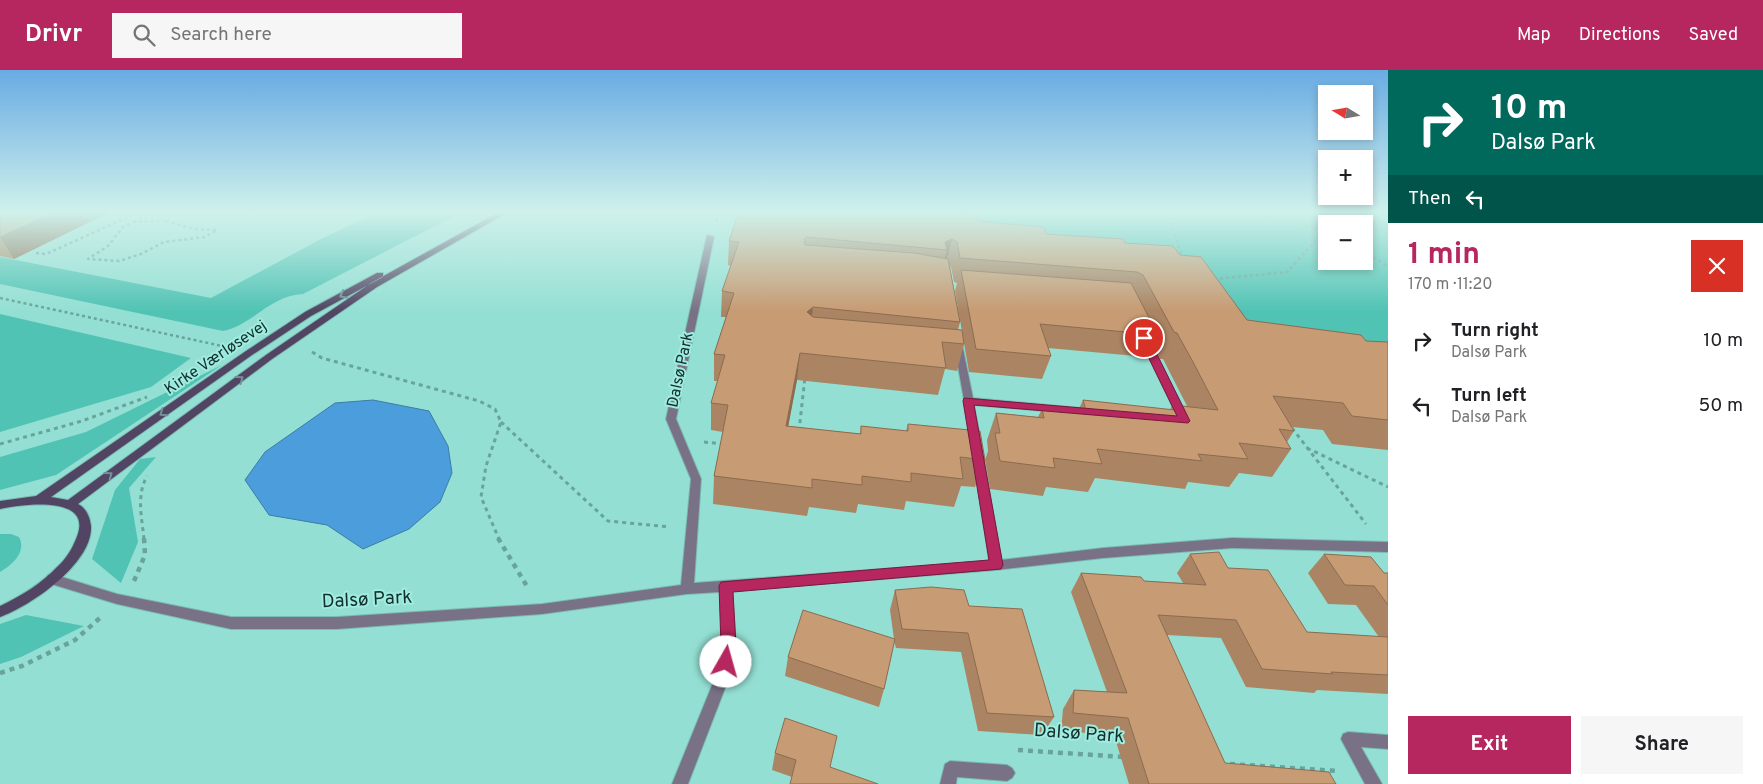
<!DOCTYPE html>
<meta charset="utf-8">
<style>
:root{--surface:#fff;--page:#f6f6f6;--text:#202124;--muted:#757577;--accent:#b5275e}
body{margin:0;font-family:Overpass,sans-serif;background:var(--page);color:var(--text);height:100vh;display:flex;flex-direction:column;font-size:19px;white-space:nowrap}
*{box-sizing:border-box;margin:0}
p{font-size:16px;color:var(--muted)}
.icon{flex:none;width:28px;height:28px;fill:none;stroke:currentColor;stroke-width:2;stroke-linecap:round;stroke-linejoin:round}
.map{position:relative;flex:1;overflow:hidden}
.sheet{display:flex;flex-direction:column;background:var(--surface);width:375px}
.sheet>*{flex:none}
.guide{background:#00695c;color:#fff;overflow:hidden}
.needle{width:32px;rotate:281deg}
.controls{position:absolute;left:1318px;top:15px;display:grid;gap:10px}
.controls a{display:grid;place-items:center;width:55px;height:55px;border-radius:0px;background:var(--surface);box-shadow:0 2px 8px #0003;font-size:25px}
.pin{position:absolute;display:grid;place-items:center;width:42px;height:42px;color:#fff;margin:-21px;border:2px solid #fff;border-radius:50%;box-shadow:0 1px 5px #0007}
.me{position:absolute;width:55px;margin:-28px;rotate:7deg;stroke-linejoin:round;filter:drop-shadow(0 0 4px #0008)}
.turn{display:flex;align-items:center;gap:18px;height:105px;padding:0 20px;font-size:22px}
.turn .icon{width:65px;height:65px;stroke-width:2.5}
.turn b{display:block;font-size:35px;line-height:42px}
.then{display:flex;align-items:center;height:48px;padding:0 20px;background:#0003;gap:10px;font-size:19px}
.round{display:grid;place-items:center;flex:none;width:52px;height:52px;border-radius:0px;background:var(--page)}
.head{display:flex;align-items:center;justify-content:space-between;height:85px;padding:0 20px}
h1{font-size:30px;font-weight:700;line-height:38px;color:var(--accent)}
.cta{display:flex;gap:10px;margin-top:auto;padding:10px 20px}
.cta a{flex:1;height:58px;border-radius:0px;background:var(--accent);color:#fff;font-size:20px;font-weight:700;line-height:58px;text-align:center}
.cta a+a{background:var(--page);color:var(--text)}
ul{padding:0;list-style:none}
li{display:flex;align-items:center;gap:15px;height:65px;padding:0 20px}
li div{flex:1}
li b{display:block;font-size:19px}
li em{font-style:normal}
header{display:flex;align-items:center;gap:30px;box-sizing:border-box;height:70px;padding:0 25px;background:var(--accent);color:#fff}
header strong{font-size:24px}
nav{display:flex;gap:28px;margin-inline-start:auto;font-size:18px}
.search{width:350px;height:45px;background:var(--page);display:flex;align-items:center;gap:12px;box-sizing:border-box;padding:0 18px;border-radius:0px;color:var(--muted);font-size:19px}
main{display:flex;flex:1;min-height:0}
.map>svg:first-child{display:block}
.green{fill:#51c3b4;fill-rule:evenodd}
.water{fill:#4b9edb;stroke:#3a7da7}
.lines{fill:none;stroke-linecap:round;stroke-linejoin:round}
.street-casing{stroke:#7abcb2;stroke-width:2}
.secondary-casing{stroke:#7abcb2;stroke-width:2}
.path-far2{stroke:#68a49b;stroke-width:2.5;stroke-dasharray:3 3;stroke-linecap:butt}
.path-far1{stroke:#68a49b;stroke-width:3;stroke-dasharray:4 4;stroke-linecap:butt}
.path{stroke:#68a49b;stroke-width:4.5;stroke-dasharray:5 5;stroke-linecap:butt}
.street{fill:#797186;fill-rule:evenodd}
.secondary{fill:#514563;fill-rule:evenodd}
.wall{fill:#ab8563}
.shaded-wall{fill:#8b6c50}
.building{fill:#c79b73;stroke:#8b6c50}
.oneway{stroke:#75909b}
.route{fill:#b5275e;stroke:#76193d}
.labels{text-anchor:middle;dominant-baseline:central;stroke-width:4;stroke-linejoin:round;paint-order:stroke}
.street-label{font-size:16px;fill:#12312d;stroke:#a1ece0}
.near-street-label{font-size:19px;fill:#12312d;stroke:#a1ece0}
</style>
<header>
<strong>Drivr</strong>
<div class="search"><svg class="icon" aria-label="search" viewBox="0 0 24 24"><circle cx="10" cy="10" r="6"/><path d="M15 15l6 6"/></svg>Search here</div>
<nav><a>Map</a><a>Directions</a><a>Saved</a></nav>
</header>
<main>
<div class="map">
<svg width="1388" height="714" viewBox="0 0 1388 714">
<rect width="100%" height="100%" fill="#94dfd3"/>
<g class="green">
<path d="M 380,141 L 464,141 L 303,224 C 271,225 252,255 223,261 L 0,214 L 0,187 L 211,228 L 321,169 Z"/>
<path d="M 865,141 L 1388,141 L 1388,147 L 1378,146 L 1388,154 L 1388,285 L 1249,273 ZM 1326,154 L 1364,154 L 1364,191 L 1326,191 Z"/>
<polygon points="0,244 191,288 151,317 0,362"/>
<polygon points="222,295 56,405 0,420 0,387 86,362"/>
<polygon points="156,387 129,418 138,472 121,513 92,489 115,420 140,389"/>
<path d="M 0,464 L 11,464 L 19,467 C 27,482 12,495 0,502 Z"/>
<polygon points="26,545 84,556 21,587 0,594 0,554"/>
</g>
<polygon class="water" points="373,330 429,341 448,376 452,403 440,432 409,459 363,479 327,455 269,445 245,410 265,382 335,333"/>
<g class="lines">
<defs>
<g id="street">
<polygon points="707,165 714,167 676,349 701,409 694,513 989,491 974,390 979,386 984,390 1001,490 1103,478 1232,468 1388,472 1388,482 1232,478 1103,488 996,500 732,521 736,576 729,608 688,714 672,714 715,608 722,576 720,522 687,524 542,544 337,559 231,559 117,534 48,513 46,509 48,505 52,504 117,524 231,547 337,547 542,534 681,515 691,409 666,349"/>
<polygon points="1144,266 1148,269 1188,348 1186,350 1183,351 1178,348 1140,269"/>
<polygon points="958,271 962,274 973,328 1091,339 1096,342 1091,345 974,335 981,373 980,375 972,375 954,274"/>
<polygon points="1348,662 1388,665 1388,679 1361,677 1382,714 1365,714 1341,669 1343,664"/>
<polygon points="950,691 1007,695 1012,698 1015,703 1012,708 1007,711 957,707 956,714 940,714 945,694"/>
</g>
<path id="secondary" d="M 501,141 L 510,141 L 377,217 L 272,289 L 78,434 C 86,438 90,447 91,456 C 93,493 31,536 0,547 L 0,536 C 21,526 41,514 57,497 C 66,489 72,479 76,469 C 96,424 22,434 0,439 L 0,431 L 36,426 L 246,281 L 305,242 L 377,203 L 383,203 L 383,207 L 311,246 L 252,285 L 51,427 L 68,430 L 266,285 L 371,213 Z"/>
</defs>
<use href="#street" class="street-casing"/>
<use href="#secondary" class="secondary-casing"/>
<g class="path-far2">
<polyline points="1168,141 1182,187"/>
<polyline points="1228,141 1291,152 1326,161"/>
<polyline points="526,147 536,141"/>
<polygon points="166,151 194,159 217,160 205,167 164,172 141,184 119,191 88,189 108,176 123,157 134,152"/>
<polyline points="716,151 723,141"/>
<polyline points="134,152 144,147 139,141"/>
<polyline points="1334,154 1344,141"/>
<polyline points="1364,180 1388,197"/>
<polyline points="36,183 46,184 139,142"/>
<polyline points="1214,209 1287,202 1316,170 1326,162"/>
<polyline points="0,228 222,276"/>
</g>
<g class="path-far1">
<polyline points="312,282 322,288 479,331 495,339 501,352 486,396 481,427 499,469"/>
<polyline points="501,352 608,451 670,457"/>
<polyline points="1292,358 1366,454"/>
<polyline points="799,361 805,307"/>
<polyline points="704,372 723,374"/>
<polyline points="0,374 82,351 147,327"/>
<polyline points="1307,378 1388,417"/>
<path d="M 144,469 C 142,448 136,426 147,406"/>
</g>
<g class="path">
<polyline points="498,468 528,518"/>
<polyline points="134,511 145,485 144,468"/>
<polyline points="0,603 22,596 75,570 101,547"/>
<polyline points="1018,680 1124,687"/>
<polyline points="1230,694 1338,701"/>
</g>
<use href="#street" class="street"/>
<use href="#secondary" class="secondary"/>
</g>
<g class="wall">
<polygon points="0,141 112,141 14,189 0,186"/>
<polygon points="978,151 1046,164 1125,173 1180,185 1247,250 1366,271 1388,272 1388,380 1332,374 1323,360 1292,357 1294,361 1287,372 1291,379 1272,407 1239,403 1229,417 1188,412 1185,419 1095,408 1088,422 1046,417 1043,426 990,419 985,390 988,381 987,370 996,343 1038,347 1042,339 1077,343 1083,330 1170,340 1172,335 1187,336 1163,289 1160,289 1153,274 1147,287 1048,278 1051,286 1042,309 969,302 955,221 957,213 954,212 951,197 950,196 960,252 958,260 964,274 957,301 945,299 938,325 797,310 788,356 860,364 861,356 906,361 908,354 985,390 975,417 961,416 954,437 906,431 904,440 858,434 856,443 809,437 807,446 713,434 714,406 723,362 711,360 711,333 718,311 714,311 714,284 726,247 721,247 722,221 731,196 728,195 729,171"/>
<polygon points="1190,484 1228,498 1307,562 1379,567 1356,535 1328,534 1308,503 1324,484 1384,503 1388,503 1388,624 1317,620 1314,623 1246,617 1221,568 1167,565 1225,693 1336,714 1129,714 1114,665 1061,661 1063,639 1074,620 1107,622 1071,522 1081,503 1144,511 1183,513 1177,503"/>
<polygon points="895,520 969,536 1054,647 1042,665 978,661 961,582 896,578 894,571 884,619 879,637 785,606 788,587 894,569 890,540"/>
<polygon points="775,683 830,697 792,707 772,700"/>
</g>
<g class="shaded-wall">
<polygon points="57,141 112,141 14,189 0,167"/>
<polygon points="952,169 946,193 943,195 947,180 945,172"/>
<polygon points="813,237 810,263 807,242"/>
<polygon points="800,283 797,310 783,384 786,356"/>
</g>
<g class="building">
<polygon points="0,141 57,141 0,167"/>
<polygon points="739,141 946,141 976,145 978,151 1044,157 1046,164 1123,169 1125,173 1173,176 1180,185 1201,187 1247,250 1361,265 1366,271 1388,272 1388,350 1352,346 1343,333 1273,326 1294,361 1279,359 1291,379 1239,373 1248,389 1198,384 1202,391 1097,379 1102,394 1053,388 1055,398 1000,391 995,363 1000,363 996,343 1044,348 1042,339 1087,344 1083,330 1175,340 1172,335 1218,340 1193,292 1177,263 1174,262 1143,205 1137,202 960,188 957,172 952,169 945,172 947,180 806,167 804,169 805,175 914,183 948,189 960,252 813,237 807,242 813,247 962,260 964,274 942,272 946,298 800,283 786,356 861,364 861,356 908,361 908,354 980,361 985,390 960,387 963,409 911,403 911,412 862,406 862,415 812,409 812,418 714,406 728,335 711,333 725,285 714,284 734,223 722,221 739,172 729,171"/>
<polygon points="961,200 1131,213 1158,265 1040,254 1051,286 976,279"/>
<polygon points="1219,482 1228,498 1268,500 1307,562 1388,567 1388,605 1331,602 1333,604 1262,599 1236,550 1158,545 1225,693 1329,702 1336,714 1149,714 1128,648 1073,643 1074,620 1127,623 1081,503 1141,507 1144,511 1206,515 1190,484"/>
<polygon points="1324,484 1371,487 1384,503 1388,503 1388,535 1374,516 1345,515"/>
<polygon points="931,517 964,520 969,536 1022,539 1054,647 987,643 968,563 902,559 895,520"/>
<polygon points="803,540 895,569 884,619 788,587"/>
<polygon points="785,648 837,666 830,697 878,714 790,714 796,690 775,683"/>
</g>
<defs><path id="oneway-chevron" d="M-2-3.5L2.5 0L-2 3.5" fill="none" stroke-width="1.6" stroke-linecap="round" stroke-linejoin="round" transform="scale(1.25)"/></defs>
<g class="oneway">
<use href="#oneway-chevron" transform="translate(343 225) rotate(151)"/>
<use href="#oneway-chevron" transform="translate(240 309) rotate(-36)"/>
<use href="#oneway-chevron" transform="translate(163 343) rotate(145)"/>
<use href="#oneway-chevron" transform="translate(109 405) rotate(-36)"/>
</g>
<linearGradient id="sky" x2="0" y2="1"><stop stop-color="#69abe3"/><stop offset="0.59" stop-color="#cff1eb"/><stop offset="1" stop-color="#cff1eb" stop-opacity="0"/></linearGradient>
<rect width="1388" height="241" fill="url(#sky)"/>
<polygon class="route" points="1141,266 1148,266 1149,268 1190,351 1188,353 974,335 1003,495 1001,499 733,522 736,576 731,597 726,599 720,597 718,592 721,576 719,516 721,512 989,490 963,331 964,328 1177,346 1139,268"/>
<g class="labels">
<g class="street-label">
<text transform="translate(216 288) rotate(-34)">Kirke Værløsevej</text>
<text transform="translate(681 300) rotate(-78)">Dalsø Park</text>
</g>
<g class="near-street-label">
<text transform="translate(367 530) rotate(-3)">Dalsø Park</text>
<text transform="translate(1079 664) rotate(4)">Dalsø Park</text>
</g>
</g>
</svg>
<div class="controls">
<a><svg class="needle" viewBox="-14 -14 28 28"><path d="M0-13l5 13h-10z" fill="#e53935"/><path d="M0 13l5-13h-10z" fill="#757577"/></svg></a>
<a>+</a>
<a>−</a>
</div>
<div class="pin" style="left:1144px;top:268px;background:#d93025"><svg class="icon" aria-label="arrive" viewBox="0 0 24 24"><path d="M6 21V4h12l-3 4 3 4H6"/></svg></div>
<svg class="me" style="left:726px;top:592px" viewBox="-20 -20 40 40"><circle r="19" fill="#fff"/><path d="M0-13L10 11 0 6-10 11z" fill="#b5275e"/></svg>
</div>
<section class="sheet">
<div class="guide">
<div class="turn"><svg class="icon" aria-label="right" viewBox="0 0 24 24"><path d="M7 20v-9h11M14 6l5 5-5 5"/></svg><div><b>10 m</b>Dalsø Park</div></div>
<div class="then">Then<svg class="icon" aria-label="left" viewBox="0 0 24 24"><path d="M17 20v-9H6M10 6l-5 5 5 5"/></svg></div>
</div>
<div class="head"><div><h1>1 min</h1><p>170 m · 11:20</p></div><a class="round" style="background:#d93025;color:#fff"><svg class="icon" aria-label="close" viewBox="0 0 24 24"><path d="M6 6l12 12M18 6L6 18"/></svg></a></div>
<ul>
<li><svg class="icon" aria-label="right" viewBox="0 0 24 24"><path d="M7 20v-9h11M14 6l5 5-5 5"/></svg><div><b>Turn right</b><p>Dalsø Park</p></div><em>10 m</em></li>
<li><svg class="icon" aria-label="left" viewBox="0 0 24 24"><path d="M17 20v-9H6M10 6l-5 5 5 5"/></svg><div><b>Turn left</b><p>Dalsø Park</p></div><em>50 m</em></li>
</ul>
<div class="cta"><a>Exit</a><a>Share</a></div>
</section>
</main>
